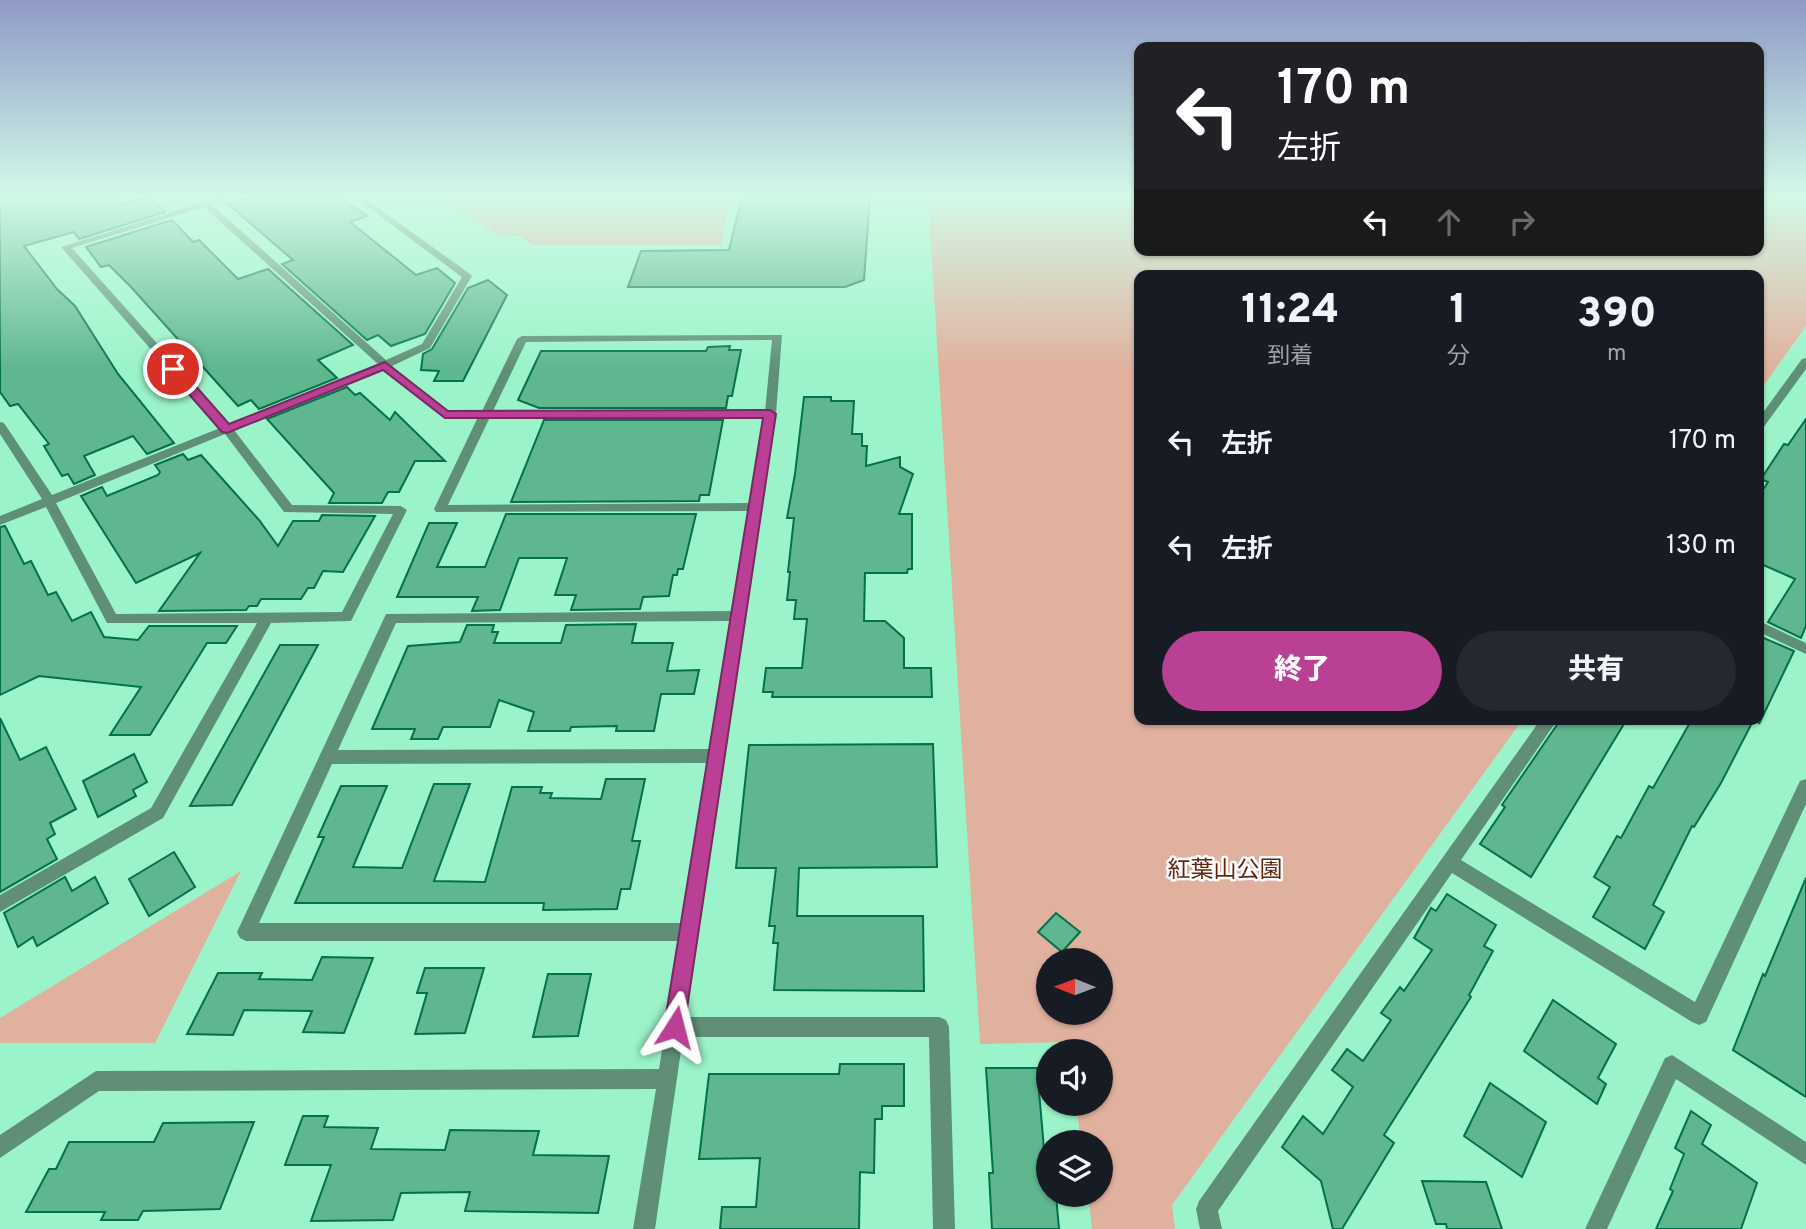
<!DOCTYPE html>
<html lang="ja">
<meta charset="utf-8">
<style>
:root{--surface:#171b24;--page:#242831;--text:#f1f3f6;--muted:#9ea1a6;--accent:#b94094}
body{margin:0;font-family:Overpass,"Noto Sans JP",sans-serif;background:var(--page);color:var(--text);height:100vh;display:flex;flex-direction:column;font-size:26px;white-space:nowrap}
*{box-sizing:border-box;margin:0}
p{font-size:23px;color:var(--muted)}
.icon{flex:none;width:38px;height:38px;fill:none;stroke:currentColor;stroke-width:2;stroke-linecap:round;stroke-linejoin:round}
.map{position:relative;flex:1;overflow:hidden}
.panel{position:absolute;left:1134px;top:270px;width:630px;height:455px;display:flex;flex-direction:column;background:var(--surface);border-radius:14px;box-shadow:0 2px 5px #0004}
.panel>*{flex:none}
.banner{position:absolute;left:1134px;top:42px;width:630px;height:214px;border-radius:14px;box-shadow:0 2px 5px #0004;background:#202124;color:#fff;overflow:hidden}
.needle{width:46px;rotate:271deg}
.controls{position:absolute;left:1036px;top:948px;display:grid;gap:14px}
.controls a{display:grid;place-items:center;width:77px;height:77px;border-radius:50%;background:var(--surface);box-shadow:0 2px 5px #0004;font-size:35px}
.pin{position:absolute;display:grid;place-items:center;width:60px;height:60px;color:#fff;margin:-30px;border:4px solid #fff;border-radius:50%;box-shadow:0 2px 7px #0007}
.me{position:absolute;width:77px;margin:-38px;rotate:9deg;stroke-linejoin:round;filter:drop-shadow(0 0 5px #0008)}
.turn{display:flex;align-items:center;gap:24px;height:147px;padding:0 28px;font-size:32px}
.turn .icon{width:91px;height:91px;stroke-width:2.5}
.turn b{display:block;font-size:49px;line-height:60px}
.lanes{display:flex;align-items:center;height:66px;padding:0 28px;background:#0003;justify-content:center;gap:35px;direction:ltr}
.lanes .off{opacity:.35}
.eta{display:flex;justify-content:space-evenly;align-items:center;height:119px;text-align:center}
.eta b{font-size:42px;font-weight:800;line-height:49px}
.primary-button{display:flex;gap:14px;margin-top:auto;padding:14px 28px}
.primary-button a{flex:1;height:80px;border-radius:42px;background:var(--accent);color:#fff;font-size:28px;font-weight:800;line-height:80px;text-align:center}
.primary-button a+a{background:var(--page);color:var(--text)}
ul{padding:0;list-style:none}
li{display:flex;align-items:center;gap:21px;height:105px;padding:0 28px}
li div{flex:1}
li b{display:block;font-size:26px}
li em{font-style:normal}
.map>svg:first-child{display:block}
.green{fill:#e1b19f;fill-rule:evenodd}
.building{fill:#5eb78e;stroke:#03714c;stroke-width:2}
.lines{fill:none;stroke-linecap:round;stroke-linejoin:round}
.street{fill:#5f9077;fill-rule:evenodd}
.route{fill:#b94094;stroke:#782a60;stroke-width:2}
.labels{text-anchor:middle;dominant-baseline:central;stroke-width:5;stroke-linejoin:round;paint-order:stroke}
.near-park-label{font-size:23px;fill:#60260d;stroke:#fff}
</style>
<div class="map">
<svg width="1806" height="1229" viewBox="0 0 1806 1229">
<rect width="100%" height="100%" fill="#9bf4c9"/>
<g class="green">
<polygon points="436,197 731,197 721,245 532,245 520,236 499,235"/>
<path d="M 928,197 L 1139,197 L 1139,250 L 1759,250 L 1759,197 L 1806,197 L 1806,326 L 1759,392 L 1759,275 L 1139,275 L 1139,719 L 1523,719 L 1172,1205 L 1175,1229 L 1092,1229 L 1088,1195 L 1101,1195 L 1101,1143 L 1081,1143 L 1076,1104 L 1101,1104 L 1101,1052 L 1070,1052 L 1068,1042 L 980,1044 ZM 1048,961 L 1101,961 L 1101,1013 L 1048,1013 Z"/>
<polygon points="241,871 155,1043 0,1043 0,1018"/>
</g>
<g class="building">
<polygon points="0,197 119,197 120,204 150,197 165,212 79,239 74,232 24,246 57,289 75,306 118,374 174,443 147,454 133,436 84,456 95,475 74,484 68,474 62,476 44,446 49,444 18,404 10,406 0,392"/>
<polygon points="252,197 339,197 367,216 350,222 416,275 437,268 455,283 425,334 391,346 378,335 367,340 282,264 293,260 228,204"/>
<polygon points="742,197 870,197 864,280 845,287 628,287 641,251 729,250"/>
<polygon points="172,220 193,242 199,240 238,279 268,269 353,345 318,360 337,378 259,409 251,400 238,406 131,287 109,265 101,267 86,247"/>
<polygon points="488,280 507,295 463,381 434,381 439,371 421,370 423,354 432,349 468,288"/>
<polygon points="730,346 729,350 741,350 732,396 728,396 726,408 539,408 518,400 541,351 706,351 708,347"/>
<polygon points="347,387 355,395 360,393 390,420 395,412 445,461 415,461 399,492 388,492 382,503 329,503 334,493 267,419"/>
<polygon points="804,397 831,397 831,401 854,401 852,434 862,434 862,446 867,446 866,466 900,457 900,467 913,474 899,514 912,514 912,569 908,569 907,573 865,573 864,621 885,621 904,638 904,668 931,668 932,697 772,697 773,692 763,692 766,668 802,668 807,619 794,619 796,600 787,600 790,572 788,572 794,518 787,518 795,474"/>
<polygon points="1806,419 1806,626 1801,638 1768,622 1795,579 1759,563 1759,496 1768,482 1761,479 1784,444 1788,445"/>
<polygon points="544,420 723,420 709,495 700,495 699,501 511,502"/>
<polygon points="183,454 188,460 201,455 259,520 278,546 293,521 319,521 322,515 375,516 343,572 323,571 314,588 308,588 301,599 261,599 257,606 249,606 246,610 159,611 200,553 136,583 81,496 102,487 107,496 158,475 160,472 155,465"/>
<polygon points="506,514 696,514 683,569 678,569 677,575 673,575 669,596 643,597 640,609 571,610 576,595 555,595 567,558 519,558 500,610 472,611 478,597 397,597 429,523 457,523 437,567 485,567"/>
<polygon points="5,526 24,564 31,561 48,595 56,592 72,621 91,612 104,637 138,640 149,626 237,626 226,643 207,643 150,735 110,735 141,687 39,676 0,695 0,527"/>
<polygon points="636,624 632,643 673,643 667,671 699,670 694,694 661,694 654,731 616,731 617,726 571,727 570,731 528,731 534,712 499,700 490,727 443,727 438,739 411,739 415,729 372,729 408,646 460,642 467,625 494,625 492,632 498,632 494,643 561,643 566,625"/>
<polygon points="1759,636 1794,651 1759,724"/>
<polygon points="280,645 318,645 232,805 190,806"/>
<polygon points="0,718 20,760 46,747 76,809 50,823 55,834 47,839 57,859 0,892"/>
<polygon points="1561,719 1627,719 1531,877 1480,844 1505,807 1502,805"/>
<polygon points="1692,719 1754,719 1721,783 1694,827 1692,826 1653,905 1664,912 1645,949 1593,917 1610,887 1594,877 1617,836 1621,838 1649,786 1653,788"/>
<polygon points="933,744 937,867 799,868 797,916 923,916 924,991 774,990 778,943 773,943 775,926 769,926 776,868 736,868 749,745"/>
<polygon points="134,754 147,782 133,790 136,796 98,817 83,781"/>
<polygon points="606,779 645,779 632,841 640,841 630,889 621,889 617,909 543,910 544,903 295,903 324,837 318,837 341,786 387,786 353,867 402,868 434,784 470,784 434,881 485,882 512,787 542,787 540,793 552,793 550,798 601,799"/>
<polygon points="174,852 195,887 149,916 129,879"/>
<polygon points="65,877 72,891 95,877 108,903 37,946 33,937 18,947 4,913"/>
<polygon points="1806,878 1806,1097 1733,1050 1763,974 1765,976"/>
<polygon points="1447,894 1496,925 1484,946 1493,951 1469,995 1471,997 1384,1135 1394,1143 1342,1229 1333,1229 1321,1181 1282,1147 1303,1116 1323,1134 1353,1087 1332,1070 1347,1049 1363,1061 1391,1020 1381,1013 1400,987 1404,991 1432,950 1414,938 1431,908 1436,911"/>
<polygon points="1056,913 1080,932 1062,952 1038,932"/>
<polygon points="322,957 373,958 344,1033 303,1032 312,1011 244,1010 233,1035 187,1034 218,973 262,973 259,979 312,980"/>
<polygon points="425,968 484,968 465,1033 415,1034 427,993 417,993"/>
<polygon points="548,974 591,974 578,1036 533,1037"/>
<polygon points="1553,1000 1616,1044 1598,1078 1606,1084 1597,1104 1524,1051"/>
<polygon points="840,1064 904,1064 904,1106 882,1106 882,1119 875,1119 874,1173 860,1172 859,1229 720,1229 722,1207 756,1207 760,1158 699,1159 709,1074 839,1074"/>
<polygon points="986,1068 1037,1068 1048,1195 1056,1195 1059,1229 992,1229 989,1173 993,1173"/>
<polygon points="1490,1083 1546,1122 1522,1177 1464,1136"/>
<polygon points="1691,1111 1711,1125 1702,1144 1757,1183 1741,1229 1656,1229 1673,1191 1670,1189 1684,1154 1675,1148"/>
<polygon points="303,1116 328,1116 324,1127 378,1128 371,1149 445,1150 450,1130 539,1131 533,1155 609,1156 598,1213 465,1211 470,1192 401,1193 393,1220 311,1221 331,1165 285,1165"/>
<polygon points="254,1122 220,1209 143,1211 138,1220 101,1220 105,1212 26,1212 49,1169 56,1169 69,1142 154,1142 163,1123"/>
<polygon points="1422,1181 1486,1182 1502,1229 1447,1229 1446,1224 1436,1224"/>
</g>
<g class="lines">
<g class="street">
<path d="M 220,197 L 232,197 L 212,205 L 386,360 L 422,344 L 462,277 L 354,197 L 363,197 L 470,274 L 472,276 L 430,348 L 392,366 L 448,411 L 482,411 L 517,339 L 522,336 L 782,335 L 776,414 L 686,1017 L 939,1017 L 946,1020 L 949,1027 L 955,1229 L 933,1229 L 929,1037 L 683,1037 L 655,1229 L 633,1229 L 656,1089 L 99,1091 L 0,1158 L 0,1135 L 96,1071 L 659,1069 L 679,941 L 246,941 L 240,938 L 237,932 L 386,614 L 733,611 L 749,511 L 436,512 L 434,509 L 478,417 L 441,416 L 384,369 L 234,430 L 292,505 L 401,506 L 407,510 L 351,621 L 271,623 L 163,818 L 0,912 L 0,895 L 151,808 L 257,623 L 107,623 L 46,507 L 0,525 L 0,516 L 42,499 L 0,434 L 0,422 L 4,423 L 52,495 L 220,428 L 61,247 ZM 204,207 L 378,364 L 229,424 L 72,248 ZM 772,340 L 765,411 L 493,411 L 526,342 ZM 490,417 L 764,417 L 750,503 L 448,505 ZM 225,434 L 284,512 L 393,514 L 342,612 L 116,614 L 56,503 ZM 731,621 L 710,749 L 338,750 L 396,623 ZM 708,763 L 682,923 L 259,923 L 332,764 Z"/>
<polygon points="1806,358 1806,369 1763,428 1759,429 1759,418 1802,359"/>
<polygon points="1759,621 1806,643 1806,654 1759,632"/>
<polygon points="1541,719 1558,719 1461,860 1695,1002 1800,781 1806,779 1806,804 1706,1022 1699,1025 1692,1022 1452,873 1218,1211 1222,1229 1200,1229 1196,1209 1199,1201"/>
<polygon points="1672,1055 1806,1142 1806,1165 1676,1079 1607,1229 1585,1229 1665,1058"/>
</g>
</g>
<linearGradient id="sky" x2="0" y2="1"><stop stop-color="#8f9ac7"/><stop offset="0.53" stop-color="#d2fae7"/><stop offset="1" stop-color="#d2fae7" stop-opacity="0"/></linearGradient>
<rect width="1806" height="369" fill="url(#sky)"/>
<polygon class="route" points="385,362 448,411 770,410 776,414 683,1035 675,1038 668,1035 664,1027 763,418 445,418 383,370 227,433 222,432 167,369 178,366 229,424"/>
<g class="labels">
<g class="near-park-label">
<text x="1225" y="871">紅葉山公園</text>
</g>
</g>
</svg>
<div class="controls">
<a><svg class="needle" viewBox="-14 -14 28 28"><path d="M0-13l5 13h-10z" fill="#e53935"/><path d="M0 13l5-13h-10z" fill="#9ea1a6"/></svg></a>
<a><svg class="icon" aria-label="sound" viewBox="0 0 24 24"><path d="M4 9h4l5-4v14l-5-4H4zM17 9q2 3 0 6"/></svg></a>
<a><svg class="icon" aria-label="layers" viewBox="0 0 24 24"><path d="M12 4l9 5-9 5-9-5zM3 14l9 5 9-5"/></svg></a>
</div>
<div class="pin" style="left:173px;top:369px;background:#d93025"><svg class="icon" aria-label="arrive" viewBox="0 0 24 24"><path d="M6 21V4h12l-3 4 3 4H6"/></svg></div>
<svg class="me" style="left:675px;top:1027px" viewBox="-20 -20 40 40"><path d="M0-17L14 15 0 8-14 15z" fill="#b94094" stroke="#fff" stroke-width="4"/></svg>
<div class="banner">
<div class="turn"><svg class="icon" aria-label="left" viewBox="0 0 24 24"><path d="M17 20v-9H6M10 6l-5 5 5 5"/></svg><div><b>170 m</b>左折</div></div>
<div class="lanes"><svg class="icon" aria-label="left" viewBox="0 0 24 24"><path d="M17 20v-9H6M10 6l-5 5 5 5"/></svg><svg class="icon off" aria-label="ahead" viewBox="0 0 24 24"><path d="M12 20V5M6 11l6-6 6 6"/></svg><svg class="icon off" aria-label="right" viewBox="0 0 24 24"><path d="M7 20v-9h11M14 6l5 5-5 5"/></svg></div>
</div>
<section class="panel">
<div class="eta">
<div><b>11:24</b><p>到着</p></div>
<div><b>1</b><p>分</p></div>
<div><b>390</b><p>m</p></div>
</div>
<ul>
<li><svg class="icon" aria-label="left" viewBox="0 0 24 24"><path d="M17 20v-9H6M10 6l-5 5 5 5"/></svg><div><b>左折</b></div><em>170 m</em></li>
<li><svg class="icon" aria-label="left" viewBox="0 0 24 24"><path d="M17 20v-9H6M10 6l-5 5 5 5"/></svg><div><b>左折</b></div><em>130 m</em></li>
</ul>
<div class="primary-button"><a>終了</a><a>共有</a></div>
</section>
</div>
